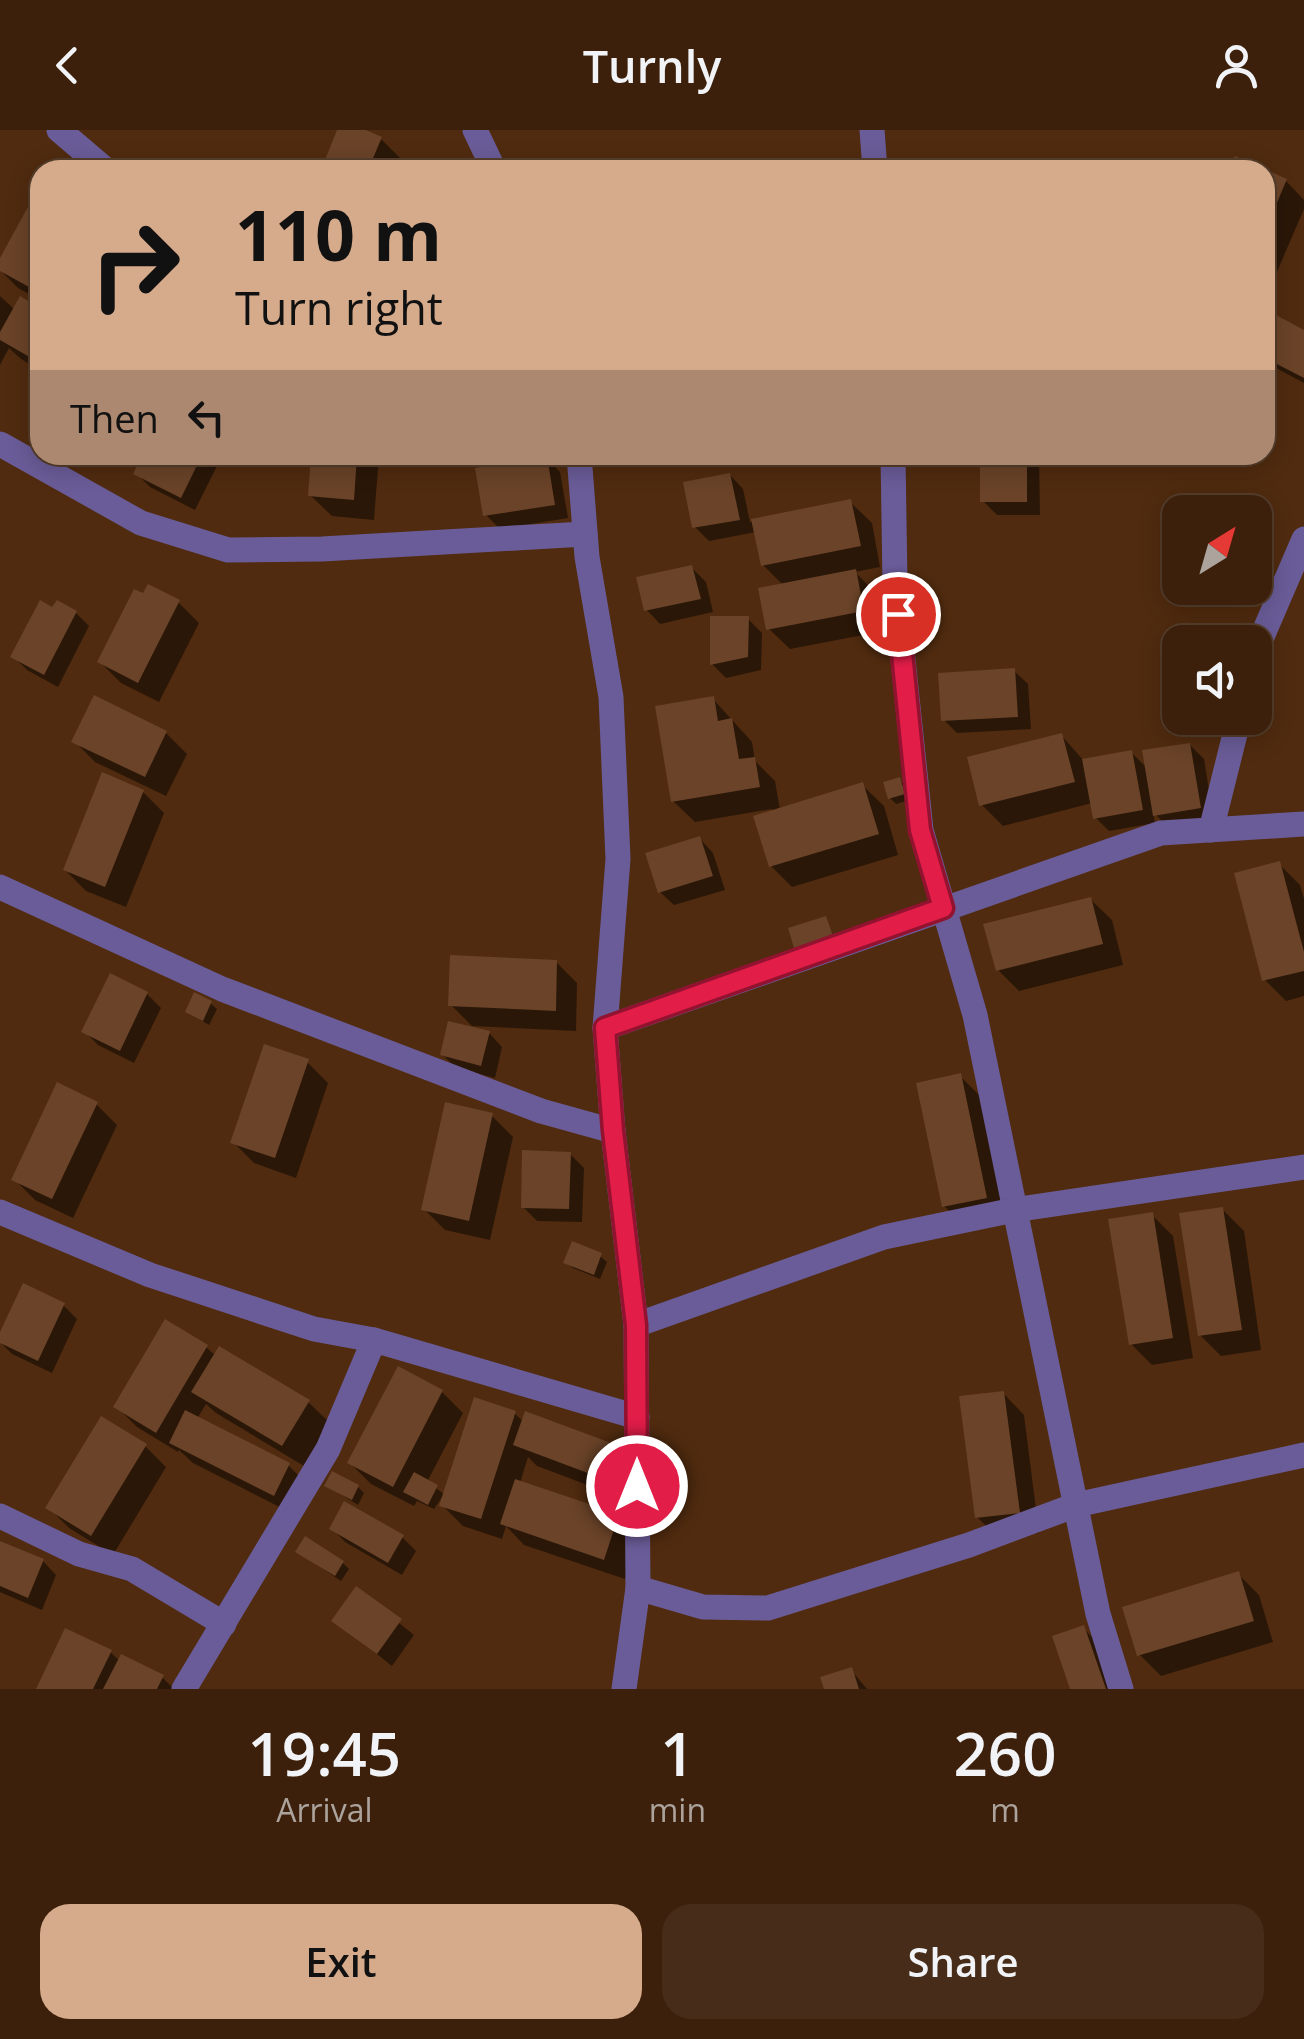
<!DOCTYPE html>
<style>
:root{--surface:#3c200b;--page:#472d19;--text:#f1f3f6;--muted:#aca39d;--line:#553e2c;--accent:#d6ab8b}
body{margin:0;font-family:"Open Sans",sans-serif;background:var(--page);color:var(--text);height:100vh;display:flex;flex-direction:column;font-size:38px;white-space:nowrap}
*{box-sizing:border-box;margin:0}
p{font-size:32px;color:var(--muted)}
.icon{flex:none;width:55px;height:55px;fill:none;stroke:currentColor;stroke-width:2;stroke-linecap:round;stroke-linejoin:round}
.map{position:relative;height:1559px;overflow:hidden}
.panel{display:flex;flex-direction:column;background:var(--surface);flex:1}
.panel>*{flex:none}
.guide{position:absolute;left:30px;top:30px;width:1245px;height:305px;border-radius:30px;box-shadow:0 5px 25px #0003,0 0 0 2px var(--line);background:#d6ab8b;color:#111;overflow:hidden}
.needle{width:65px;rotate:37deg}
.buttons{position:absolute;left:1162px;top:365px;display:grid;gap:20px}
.buttons a{display:grid;place-items:center;width:110px;height:110px;border-radius:20px;background:var(--surface);box-shadow:0 5px 25px #0003,0 0 0 2px var(--line);font-size:50px}
.pin{position:absolute;display:grid;place-items:center;width:85px;height:85px;color:#fff;margin:-42px;border:5px solid #fff;border-radius:50%;box-shadow:0 2px 10px #0007}
.me{position:absolute;width:110px;margin:-55px;rotate:0deg;stroke-linejoin:round;filter:drop-shadow(0 0 8px #0008)}
.turn{display:flex;align-items:center;gap:35px;height:210px;padding:0 40px;font-size:45px}
.turn .icon{width:130px;height:130px;stroke-width:2.5}
.turn b{display:block;font-size:70px;line-height:85px}
.then{display:flex;align-items:center;height:95px;padding:0 40px;background:#0003;gap:20px;font-size:38px}
.eta{display:flex;justify-content:space-evenly;align-items:center;height:170px;text-align:center}
.eta b{font-size:60px;font-weight:600;line-height:70px}
.cta{display:flex;gap:20px;margin-top:auto;padding:20px 40px}
.cta a{flex:1;height:115px;border-radius:30px;background:var(--accent);color:#111;font-size:40px;font-weight:600;line-height:115px;text-align:center}
.cta a+a{background:var(--page);color:var(--text)}
header{display:flex;justify-content:space-between;align-items:center;height:130px;padding:0 40px;background:var(--surface);font-size:45px;font-weight:600}
.map>svg:first-child{display:block}
.shadow{fill:#0007}
.building{fill:#6a4328}
.lines{fill:none;stroke-linecap:round;stroke-linejoin:round}
.street{stroke:#6a5c98;stroke-width:25}
.route-casing{stroke:#92132f;stroke-width:25}
.route{stroke:#e11d48;stroke-width:18}
</style>
<header><svg class="icon" aria-label="back" viewBox="0 0 24 24"><path d="M15 5l-7 7 7 7"/></svg>Turnly<svg class="icon" aria-label="person" viewBox="0 0 24 24"><circle cx="12" cy="8" r="4"/><path d="M4 21q1-7 8-7t8 7"/></svg></header>
<div class="map">
<svg width="1304" height="1559" viewBox="0 0 1304 1559">
<rect width="100%" height="100%" fill="#502b0f"/>
<g class="shadow">
<polygon points="340,0 360,0 381,9 402,30 398,40 324,40"/>
<polygon points="1265,42 1286,51 1304,70 1304,79 1267,165"/>
<polygon points="40,61 40,170 18,158 0,140 0,133"/>
<polygon points="0,166 15,180 40,180 40,240 21,229 9,218 0,235"/>
<polygon points="1265,182 1304,203 1304,253 1265,232"/>
<polygon points="145,325 208,325 218,334 195,380 150,357 136,343"/>
<polygon points="314,325 379,325 374,390 332,386 310,365"/>
<polygon points="983,325 1039,325 1040,385 997,385 983,371"/>
<polygon points="546,328 560,342 568,388 500,399 486,385"/>
<polygon points="730,345 743,359 750,392 850,372 872,393 880,437 855,442 876,463 884,501 790,519 768,498 784,456 763,435 756,402 709,411 695,397"/>
<polygon points="692,438 706,452 713,482 660,494 647,480"/>
<polygon points="178,472 199,493 159,572 121,553 100,532"/>
<polygon points="53,480 76,483 89,496 58,557 27,540 13,526"/>
<polygon points="748,489 762,503 761,540 726,548 712,534"/>
<polygon points="1014,541 1028,554 1031,599 957,603 943,589"/>
<polygon points="713,569 752,612 755,631 775,651 780,680 862,655 884,676 898,725 792,757 771,736 772,679 695,692 673,671"/>
<polygon points="166,603 187,624 166,666 95,632 74,611"/>
<polygon points="1061,605 1084,631 1132,623 1148,639 1190,615 1204,629 1214,691 1169,698 1153,682 1155,693 1109,701 1095,687 1092,673 1003,696 982,675"/>
<polygon points="899,649 906,656 910,670 896,674 890,668"/>
<polygon points="143,662 164,683 126,777 86,761 65,740"/>
<polygon points="700,709 713,723 725,760 674,775 660,762"/>
<polygon points="1279,734 1300,755 1304,769 1304,866 1286,871 1265,850"/>
<polygon points="1090,769 1112,790 1123,835 1019,861 998,840"/>
<polygon points="556,832 577,853 576,901 472,896 451,875"/>
<polygon points="147,864 161,878 134,933 98,915 84,901"/>
<polygon points="210,873 217,879 209,895 188,882"/>
<polygon points="489,903 502,917 495,948 456,938 442,924"/>
<polygon points="307,932 328,953 296,1048 254,1033 233,1012"/>
<polygon points="960,946 981,967 1006,1089 966,1097 944,1076"/>
<polygon points="96,974 117,995 73,1088 35,1070 14,1049"/>
<polygon points="492,986 513,1007 490,1110 445,1100 424,1079"/>
<polygon points="570,1024 584,1038 582,1092 537,1091 523,1077"/>
<polygon points="1223,1080 1244,1101 1261,1220 1221,1226 1200,1205"/>
<polygon points="1152,1085 1173,1106 1193,1228 1152,1235 1131,1214"/>
<polygon points="600,1126 607,1132 600,1149 573,1138 566,1132"/>
<polygon points="63,1175 77,1189 52,1243 12,1224 0,1212 0,1207"/>
<polygon points="206,1217 216,1226 308,1272 329,1292 304,1336 216,1283 206,1274 197,1289 288,1335 309,1356 295,1385 193,1333 179,1320 178,1322 137,1297 116,1276"/>
<polygon points="442,1262 463,1283 427,1352 444,1364 434,1379 417,1371 414,1376 371,1354 350,1333"/>
<polygon points="1003,1263 1024,1285 1039,1403 998,1408 977,1387"/>
<polygon points="514,1283 524,1292 620,1319 641,1340 630,1371 537,1336 528,1327 520,1353 618,1386 639,1407 625,1449 524,1415 506,1396 502,1409 463,1396 442,1375"/>
<polygon points="145,1316 166,1337 113,1425 69,1398 48,1377"/>
<polygon points="327,1355 358,1357 364,1363 358,1375"/>
<polygon points="332,1398 402,1407 416,1421 402,1445 345,1412"/>
<polygon points="0,1414 43,1431 56,1445 42,1480 0,1462"/>
<polygon points="298,1422 342,1432 349,1439 341,1451"/>
<polygon points="1238,1444 1259,1465 1273,1512 1161,1546 1140,1525"/>
<polygon points="357,1459 414,1505 392,1536 334,1490"/>
<polygon points="1083,1498 1097,1512 1114,1559 1073,1559"/>
<polygon points="110,1522 120,1531 162,1547 174,1559 39,1559"/>
<polygon points="851,1540 867,1559 827,1559"/>
</g>
<g class="building">
<polygon points="337,0 366,0 382,7 368,40 321,40"/>
<polygon points="1235,26 1287,49 1265,101 1265,40 1229,40"/>
<polygon points="463,29 466,40 420,40 420,38"/>
<polygon points="40,55 40,163 0,141 0,128"/>
<polygon points="20,166 40,178 40,233 0,210 0,202"/>
<polygon points="1265,179 1304,200 1304,248 1265,228"/>
<polygon points="142,325 202,325 181,368 133,344"/>
<polygon points="311,325 357,325 354,370 308,366"/>
<rect x="980" y="325" width="47" height="47"/>
<polygon points="547,326 555,375 483,386 475,338"/>
<polygon points="730,343 740,390 692,398 683,352"/>
<polygon points="851,369 861,416 761,436 751,389"/>
<polygon points="692,435 701,469 644,481 636,447"/>
<polygon points="856,439 864,481 766,500 758,458"/>
<polygon points="148,454 180,470 138,553 97,532 134,459 143,463"/>
<polygon points="40,470 52,477 57,470 77,481 44,545 10,527"/>
<polygon points="710,486 749,486 748,527 710,535"/>
<polygon points="1015,538 1018,587 941,591 938,543"/>
<polygon points="94,565 167,601 145,647 71,612"/>
<polygon points="714,566 718,591 732,588 739,629 755,627 760,657 671,672 655,576"/>
<polygon points="1062,603 1075,652 979,676 967,627"/>
<polygon points="1190,613 1201,678 1153,686 1142,620"/>
<polygon points="1132,620 1143,680 1093,689 1082,629"/>
<polygon points="102,642 144,660 105,757 63,740"/>
<polygon points="900,647 905,664 888,669 883,652"/>
<polygon points="863,652 879,704 769,737 753,686"/>
<polygon points="700,706 713,746 658,763 645,723"/>
<polygon points="1280,731 1304,822 1304,841 1262,851 1234,743"/>
<polygon points="1091,767 1103,814 996,841 983,794"/>
<polygon points="826,786 833,806 794,818 788,798"/>
<polygon points="450,825 557,830 556,881 448,876"/>
<polygon points="110,843 148,862 120,921 81,902"/>
<polygon points="194,862 212,871 203,891 185,882"/>
<polygon points="448,891 490,901 481,936 440,925"/>
<polygon points="264,914 309,929 275,1028 230,1013"/>
<polygon points="961,943 987,1068 942,1077 916,953"/>
<polygon points="57,952 98,972 52,1069 11,1050"/>
<polygon points="445,972 493,983 469,1091 421,1080"/>
<polygon points="522,1020 571,1022 569,1079 521,1078"/>
<polygon points="1223,1077 1242,1200 1198,1206 1179,1083"/>
<polygon points="1153,1082 1173,1208 1129,1215 1108,1089"/>
<polygon points="572,1111 602,1123 594,1145 563,1133"/>
<polygon points="23,1153 65,1173 38,1231 0,1213 0,1202"/>
<polygon points="165,1189 208,1215 156,1303 113,1277"/>
<polygon points="219,1216 310,1270 282,1316 191,1262"/>
<polygon points="398,1236 443,1260 393,1357 347,1333"/>
<polygon points="1004,1261 1020,1383 975,1388 959,1266"/>
<polygon points="474,1267 516,1281 481,1389 439,1376"/>
<polygon points="185,1280 290,1333 274,1366 169,1313"/>
<polygon points="525,1281 622,1317 609,1351 513,1315"/>
<polygon points="101,1286 147,1314 91,1406 45,1378"/>
<polygon points="332,1341 359,1355 352,1370 324,1356"/>
<polygon points="414,1342 438,1355 428,1375 403,1362"/>
<polygon points="515,1349 619,1384 604,1430 500,1394"/>
<polygon points="344,1371 404,1405 388,1433 329,1399"/>
<polygon points="305,1406 344,1431 335,1446 295,1422"/>
<polygon points="0,1411 44,1429 28,1468 0,1456"/>
<polygon points="1239,1441 1254,1491 1137,1526 1122,1477"/>
<polygon points="356,1456 402,1489 377,1524 331,1491"/>
<polygon points="1084,1495 1106,1559 1070,1559 1052,1506"/>
<polygon points="65,1498 112,1520 93,1559 36,1559"/>
<polygon points="121,1524 164,1545 157,1559 103,1559"/>
<polygon points="852,1537 859,1559 824,1559 820,1547"/>
</g>
<g class="lines">
<g class="street">
<polyline points="59,0 106,40"/>
<polyline points="475,0 494,40"/>
<polyline points="872,0 875,40"/>
<polyline points="0,314 141,393 228,420 322,419 585,404"/>
<polyline points="579,325 587,427 611,567 618,729 605,898 613,1001 636,1195 638,1458 624,1559"/>
<polyline points="893,325 895,454 921,700 975,885 1098,1484 1121,1559"/>
<polyline points="1255,523 1304,409"/>
<polyline points="1211,700 1239,588"/>
<polyline points="0,757 222,859 541,981 613,1001"/>
<polyline points="605,898 1161,703 1304,694"/>
<polyline points="0,1082 150,1145 314,1199 374,1210 637,1287"/>
<polyline points="636,1195 884,1107 1014,1080 1304,1037"/>
<polyline points="0,1386 79,1424 132,1439 224,1494"/>
<polyline points="638,1458 703,1477 768,1478 969,1415 1076,1375 1304,1325"/>
<polyline points="184,1559 328,1319 374,1210"/>
</g>
</g>
<g class="lines">
<defs>
<polyline id="route" points="637,1356 636,1195 613,1001 605,898 943,778 920,700 898,484"/>
</defs>
<use href="#route" class="route-casing"/>
<use href="#route" class="route"/>
</g>
</svg>
<div class="buttons">
<a><svg class="needle" viewBox="-14 -14 28 28"><path d="M0-13l5 13h-10z" fill="#e53935"/><path d="M0 13l5-13h-10z" fill="#aca39d"/></svg></a>
<a><svg class="icon" aria-label="sound" viewBox="0 0 24 24"><path d="M4 9h4l5-4v14l-5-4H4zM17 9q2 3 0 6"/></svg></a>
</div>
<div class="pin" style="left:898px;top:484px;background:#d93025"><svg class="icon" aria-label="arrive" viewBox="0 0 24 24"><path d="M6 21V4h12l-3 4 3 4H6"/></svg></div>
<svg class="me" style="left:637px;top:1356px" viewBox="-20 -20 40 40"><circle r="17" fill="#e11d48" stroke="#fff" stroke-width="3"/><path d="M0-11L8 9 0 5-8 9z" fill="#fff"/></svg>
<div class="guide">
<div class="turn"><svg class="icon" aria-label="right" viewBox="0 0 24 24"><path d="M7 20v-9h11M14 6l5 5-5 5"/></svg><div><b>110 m</b>Turn right</div></div>
<div class="then">Then<svg class="icon" aria-label="left" viewBox="0 0 24 24"><path d="M17 20v-9H6M10 6l-5 5 5 5"/></svg></div>
</div>
</div>
<section class="panel">
<div class="eta">
<div><b>19:45</b><p>Arrival</p></div>
<div><b>1</b><p>min</p></div>
<div><b>260</b><p>m</p></div>
</div>
<div class="cta"><a>Exit</a><a>Share</a></div>
</section>
